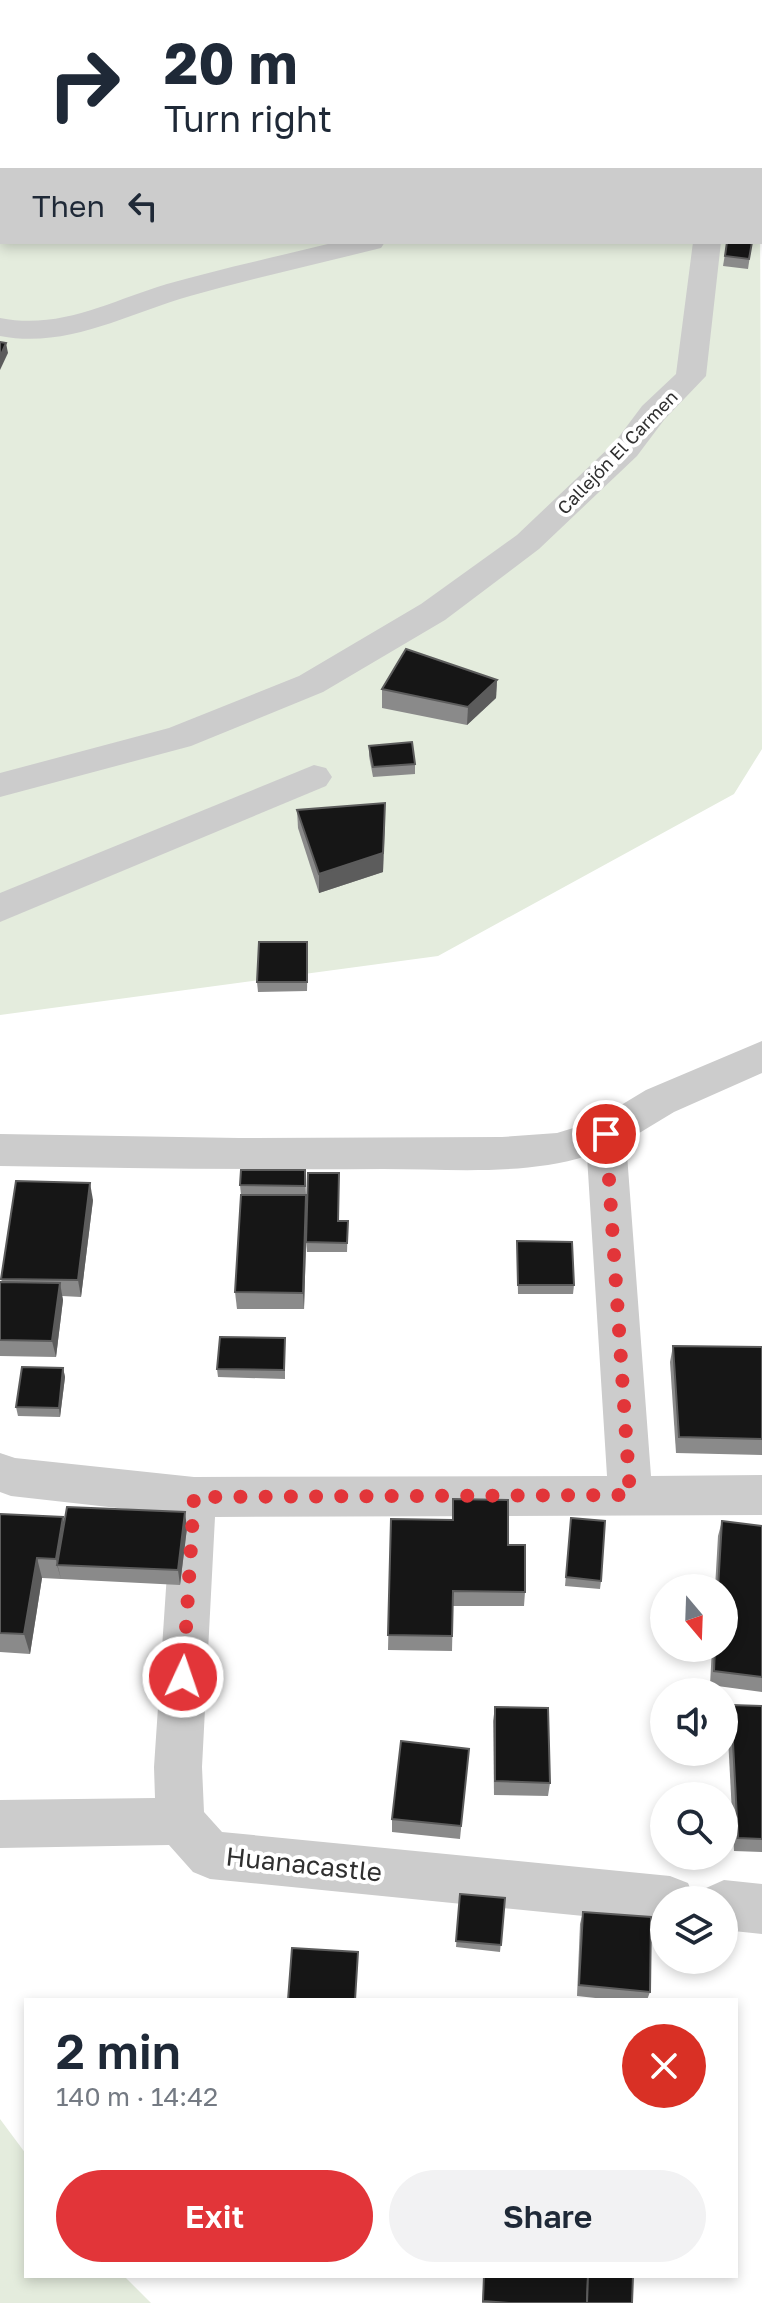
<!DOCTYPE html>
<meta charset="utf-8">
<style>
:root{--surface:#fff;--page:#f2f2f3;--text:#1f2937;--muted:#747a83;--accent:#e23539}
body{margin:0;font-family:"Golos Text",sans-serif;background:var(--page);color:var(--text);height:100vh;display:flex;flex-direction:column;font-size:30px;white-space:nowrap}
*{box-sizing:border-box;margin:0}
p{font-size:26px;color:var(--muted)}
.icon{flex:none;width:44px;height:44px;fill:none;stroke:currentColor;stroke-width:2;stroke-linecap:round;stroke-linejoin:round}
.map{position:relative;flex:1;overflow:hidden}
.sheet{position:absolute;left:24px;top:1998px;width:714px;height:280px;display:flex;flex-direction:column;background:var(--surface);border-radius:0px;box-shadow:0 4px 12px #0003}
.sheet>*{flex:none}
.top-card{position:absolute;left:0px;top:0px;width:762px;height:244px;box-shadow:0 4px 12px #0003;background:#fff;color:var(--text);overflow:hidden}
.needle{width:52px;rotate:161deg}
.controls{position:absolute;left:650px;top:1574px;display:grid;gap:16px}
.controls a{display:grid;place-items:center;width:88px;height:88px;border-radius:50%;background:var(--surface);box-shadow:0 4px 12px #0003;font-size:40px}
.pin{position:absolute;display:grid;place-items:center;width:68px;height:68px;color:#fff;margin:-34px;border:4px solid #fff;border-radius:50%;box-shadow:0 2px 8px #0007}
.me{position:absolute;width:88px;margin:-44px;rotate:3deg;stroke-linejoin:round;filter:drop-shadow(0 0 6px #0008)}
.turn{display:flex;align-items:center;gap:28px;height:168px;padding:0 32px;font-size:36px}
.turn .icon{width:104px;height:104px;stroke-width:2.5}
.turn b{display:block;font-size:56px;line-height:68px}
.then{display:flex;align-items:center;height:76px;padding:0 32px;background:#0003;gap:16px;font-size:30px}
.round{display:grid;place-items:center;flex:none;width:84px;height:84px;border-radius:42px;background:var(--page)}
.head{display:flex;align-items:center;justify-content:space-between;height:136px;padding:0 32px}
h1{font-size:48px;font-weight:600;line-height:60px}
.cta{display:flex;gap:16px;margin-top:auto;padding:16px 32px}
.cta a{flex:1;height:92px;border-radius:48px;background:var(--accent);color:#fff;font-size:32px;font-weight:600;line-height:92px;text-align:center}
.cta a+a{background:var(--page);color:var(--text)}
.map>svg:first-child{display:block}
.green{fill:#e4ecdd}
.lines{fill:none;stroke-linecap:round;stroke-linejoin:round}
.street{fill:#ccc;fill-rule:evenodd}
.wall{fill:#8a8a8a}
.shaded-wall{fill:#5c5c5c}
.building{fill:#161616;stroke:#5c5c5c;stroke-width:2}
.route{stroke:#e23539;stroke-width:14;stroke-dasharray:0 25.2}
.labels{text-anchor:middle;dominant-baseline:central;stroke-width:8;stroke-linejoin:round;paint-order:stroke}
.far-street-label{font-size:18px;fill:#2f2f2f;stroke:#fff}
.near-street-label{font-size:26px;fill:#2f2f2f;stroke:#fff}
</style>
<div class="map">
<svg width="762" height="2303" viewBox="0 0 762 2303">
<rect width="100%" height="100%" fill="#fff"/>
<g class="green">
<polygon points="0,0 599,0 2,2 2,242 760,242 760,200 762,749 734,794 438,956 0,1015"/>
<polygon points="0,2119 26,2154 26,2276 124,2276 151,2303 0,2303"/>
</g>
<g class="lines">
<g class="street">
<path d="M 336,242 L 385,242 L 381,248 C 317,264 253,278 190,296 C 126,314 68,349 0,336 L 0,318 C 61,330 110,301 167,284 C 223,268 280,256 336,242 Z"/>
<polygon points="693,242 721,242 706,376 664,420 637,456 539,549 445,620 323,692 191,746 0,797 0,773 169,728 299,676 421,604 517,535 615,442 642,406 676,374"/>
<polygon points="314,765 326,768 332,777 326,786 0,922 0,893"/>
<path d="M 762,1041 L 762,1073 L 674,1112 L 626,1141 L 651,1476 L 762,1475 L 762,1515 L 215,1517 L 202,1767 L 204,1812 L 222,1832 L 670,1876 L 688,1883 L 695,1900 L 664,1900 L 664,1924 L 210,1879 L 193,1872 L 169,1845 L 0,1848 L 0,1800 L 155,1798 L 154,1767 L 171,1514 L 11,1496 L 0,1492 L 0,1453 L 15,1458 L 194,1477 L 607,1476 L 587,1156 C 522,1176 450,1169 383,1169 C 255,1170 128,1168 0,1166 L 0,1134 L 239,1138 L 502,1137 L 557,1133 L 593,1122 L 646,1090 Z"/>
<polygon points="724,1880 762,1884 762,1934 724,1930 724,1900 701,1900 706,1888"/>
</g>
</g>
<g class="wall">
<polygon points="727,242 752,242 748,269 723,266"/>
<polygon points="497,680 496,698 467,725 382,708 382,689"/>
<polygon points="369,746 415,764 415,774 373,777 369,756"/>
<polygon points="297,810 385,822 383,872 319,893 298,828"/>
<polygon points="308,951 307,991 258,992 257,982"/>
<polygon points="305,1170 306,1195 241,1195 240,1185"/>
<polygon points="306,1195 307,1212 304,1309 237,1309 235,1292"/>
<polygon points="93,1200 81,1297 62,1296 63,1300 56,1357 0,1356 0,1282 2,1282 1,1279"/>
<polygon points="338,1221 348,1221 347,1252 307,1252 306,1242"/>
<polygon points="517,1241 574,1285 573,1294 518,1294"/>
<polygon points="285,1338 285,1379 218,1377 217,1369"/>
<polygon points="673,1346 762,1347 762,1455 676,1453 670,1362"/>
<polygon points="63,1368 65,1377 60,1417 18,1416 16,1407"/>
<polygon points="453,1499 508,1545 525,1592 524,1606 453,1606 452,1651 388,1650 391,1519 453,1520"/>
<polygon points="0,1514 64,1523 187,1528 180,1585 42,1578 30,1654 0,1652"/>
<polygon points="571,1518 601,1581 600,1589 565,1586"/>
<polygon points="722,1521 762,1526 762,1692 710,1685 712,1648 724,1648 724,1588 715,1588 718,1536"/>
<polygon points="731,1705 762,1706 762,1852 734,1851 727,1719"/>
<polygon points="495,1707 550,1783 548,1796 494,1795 493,1721"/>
<polygon points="469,1749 460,1839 392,1832 392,1819"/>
<polygon points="460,1894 505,1898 500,1952 456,1947"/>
<polygon points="583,1912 650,1992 647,2000 614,2000 577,1996 580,1924"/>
<polygon points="484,2276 633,2276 632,2303 482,2303"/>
</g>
<g class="shaded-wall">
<polygon points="6,343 8,353 0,370 0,357"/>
<polygon points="497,680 496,698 467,725 468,707"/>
<polygon points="385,803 383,872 319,893 319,874"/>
<polygon points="90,1183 93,1200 81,1297 78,1280"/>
<polygon points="306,1195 307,1212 304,1309 303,1293"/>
<polygon points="60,1283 63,1300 56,1357 52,1341"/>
<polygon points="63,1368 65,1377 60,1417 59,1408"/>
<polygon points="185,1512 187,1528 180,1585 178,1570"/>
<polygon points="63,1517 67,1537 57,1565 61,1579 56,1559"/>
<polygon points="37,1558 42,1578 30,1654 24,1634"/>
</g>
<g class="building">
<polygon points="727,242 752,242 749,259 725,256"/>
<polygon points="0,342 6,343 0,357"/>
<polygon points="406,649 497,680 468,707 382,689"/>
<polygon points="412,742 415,764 373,767 369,746"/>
<polygon points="385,803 383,853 319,874 297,810"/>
<polygon points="259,942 307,942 307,982 257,982"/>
<polygon points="241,1170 305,1170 305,1186 240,1185"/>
<polygon points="308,1173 339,1173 338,1221 348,1221 347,1243 306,1242"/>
<polygon points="16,1181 90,1183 78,1280 1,1279"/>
<polygon points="241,1195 306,1195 303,1293 235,1292"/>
<polygon points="517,1241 572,1242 574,1285 518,1285"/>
<polygon points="0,1282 60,1283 52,1341 0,1340"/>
<polygon points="220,1337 285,1338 284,1370 217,1369"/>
<polygon points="673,1346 762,1347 762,1439 679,1437"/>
<polygon points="22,1367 63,1368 59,1408 16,1407"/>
<polygon points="453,1499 508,1500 508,1545 525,1545 525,1592 453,1591 452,1636 388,1635 391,1519 453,1520"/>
<polygon points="67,1507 185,1512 178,1570 57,1565"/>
<polygon points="0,1514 63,1517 56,1559 37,1558 24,1634 0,1633"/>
<polygon points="571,1518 605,1521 601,1581 566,1577"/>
<polygon points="722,1521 762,1526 762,1677 714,1671 715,1648 724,1648 724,1588 718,1588"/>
<polygon points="731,1705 762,1706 762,1839 738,1838"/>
<polygon points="495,1707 548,1708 550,1783 495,1781"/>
<polygon points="401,1741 469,1749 461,1826 392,1819"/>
<polygon points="460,1894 505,1898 501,1945 456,1941"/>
<polygon points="583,1912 651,1917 650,1992 579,1985"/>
<polygon points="292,1948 358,1952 355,2000 288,2000"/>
<polygon points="484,2276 588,2276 587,2303 509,2303 483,2301"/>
<polygon points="588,2276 633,2276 632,2303 587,2303"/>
</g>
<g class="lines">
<polyline class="route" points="183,1677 194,1497 630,1495 606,1134"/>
</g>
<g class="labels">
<g class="far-street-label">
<text transform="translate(617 452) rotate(-46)">Callejón El Carmen</text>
</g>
<g class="near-street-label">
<text transform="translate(304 1864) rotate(6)">Huanacastle</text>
</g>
</g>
</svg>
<div class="controls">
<a><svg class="needle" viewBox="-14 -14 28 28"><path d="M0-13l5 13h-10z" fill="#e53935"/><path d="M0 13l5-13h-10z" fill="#747a83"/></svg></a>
<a><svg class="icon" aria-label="sound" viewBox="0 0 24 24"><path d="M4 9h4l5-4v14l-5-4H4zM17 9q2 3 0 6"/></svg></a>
<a><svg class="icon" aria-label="search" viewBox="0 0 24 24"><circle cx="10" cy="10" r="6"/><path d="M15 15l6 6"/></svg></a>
<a><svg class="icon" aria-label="layers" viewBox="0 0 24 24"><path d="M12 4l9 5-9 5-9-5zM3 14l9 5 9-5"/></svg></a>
</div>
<div class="pin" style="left:606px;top:1134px;background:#d93025"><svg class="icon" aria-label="arrive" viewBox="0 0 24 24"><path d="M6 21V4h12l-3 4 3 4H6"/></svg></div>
<svg class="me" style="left:183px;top:1677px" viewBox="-20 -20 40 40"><circle r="17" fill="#e23539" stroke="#fff" stroke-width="3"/><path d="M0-11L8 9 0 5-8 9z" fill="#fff"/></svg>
<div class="top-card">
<div class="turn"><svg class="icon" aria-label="right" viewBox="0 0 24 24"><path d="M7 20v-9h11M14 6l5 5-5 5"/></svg><div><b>20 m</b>Turn right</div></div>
<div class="then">Then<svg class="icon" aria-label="left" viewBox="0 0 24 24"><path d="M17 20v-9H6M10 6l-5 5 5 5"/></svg></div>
</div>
<section class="sheet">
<div class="head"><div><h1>2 min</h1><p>140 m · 14:42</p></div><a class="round" style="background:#d93025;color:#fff"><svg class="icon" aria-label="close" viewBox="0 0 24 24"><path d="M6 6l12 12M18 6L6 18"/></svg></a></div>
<div class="cta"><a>Exit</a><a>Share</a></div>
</section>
</div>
